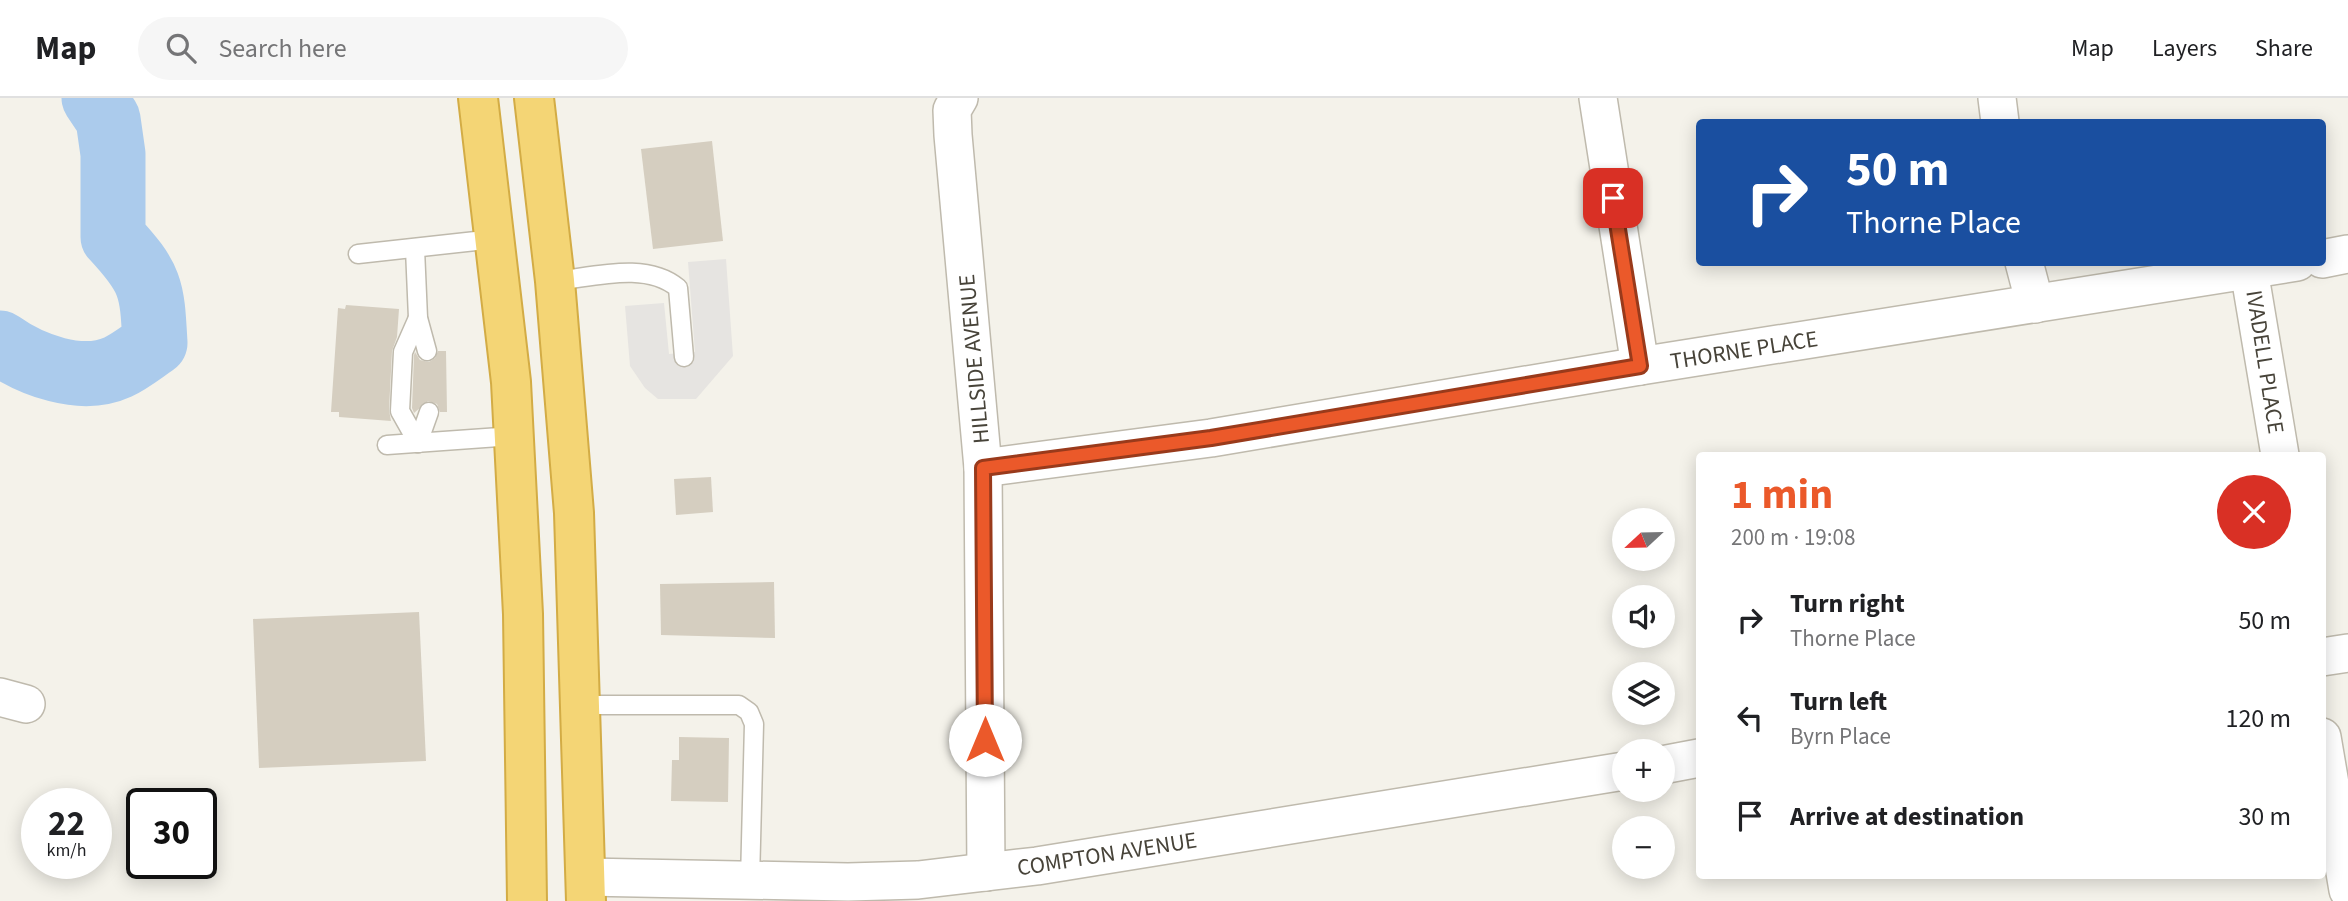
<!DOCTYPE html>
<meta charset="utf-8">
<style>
:root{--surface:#fff;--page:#f6f6f6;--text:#202124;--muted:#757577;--line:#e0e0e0;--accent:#eb592a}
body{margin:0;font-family:"Source Sans 3",sans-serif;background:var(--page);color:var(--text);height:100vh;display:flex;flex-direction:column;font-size:26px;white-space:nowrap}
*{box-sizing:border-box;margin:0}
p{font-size:23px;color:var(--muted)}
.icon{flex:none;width:38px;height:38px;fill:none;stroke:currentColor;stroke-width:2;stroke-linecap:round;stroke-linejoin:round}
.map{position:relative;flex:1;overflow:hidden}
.details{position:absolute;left:1696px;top:354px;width:630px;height:427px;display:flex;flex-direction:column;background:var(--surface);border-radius:7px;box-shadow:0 4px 18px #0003}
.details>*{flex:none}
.hud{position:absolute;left:1696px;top:21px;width:630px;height:147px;border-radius:7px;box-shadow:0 4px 18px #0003;background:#1a4fa0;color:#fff;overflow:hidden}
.needle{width:46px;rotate:248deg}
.buttons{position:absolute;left:1612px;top:410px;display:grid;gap:14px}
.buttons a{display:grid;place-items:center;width:63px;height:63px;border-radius:50%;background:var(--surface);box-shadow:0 4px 18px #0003;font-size:35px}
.speed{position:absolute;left:21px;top:690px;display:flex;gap:14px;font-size:35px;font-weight:700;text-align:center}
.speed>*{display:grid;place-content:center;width:91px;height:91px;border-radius:50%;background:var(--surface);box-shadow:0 4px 18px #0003;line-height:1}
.speed small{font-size:18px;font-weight:400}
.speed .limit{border:4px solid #111;border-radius:10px;background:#fff;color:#111}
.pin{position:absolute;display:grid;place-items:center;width:60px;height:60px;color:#fff;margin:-30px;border-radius:14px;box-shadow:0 4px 10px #0006}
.me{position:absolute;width:77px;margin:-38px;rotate:0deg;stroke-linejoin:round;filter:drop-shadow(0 0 5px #0008)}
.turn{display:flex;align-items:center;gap:24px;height:147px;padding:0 35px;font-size:32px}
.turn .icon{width:91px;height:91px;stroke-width:2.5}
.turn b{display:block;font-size:49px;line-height:60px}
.round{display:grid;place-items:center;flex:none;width:74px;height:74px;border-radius:37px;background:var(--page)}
.head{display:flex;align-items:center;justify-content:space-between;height:119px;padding:0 35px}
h1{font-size:42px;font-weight:700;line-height:52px;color:var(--accent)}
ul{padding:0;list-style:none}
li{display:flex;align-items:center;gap:21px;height:98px;padding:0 35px}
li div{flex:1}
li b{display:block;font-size:26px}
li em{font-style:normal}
header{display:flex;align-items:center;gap:42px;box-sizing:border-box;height:98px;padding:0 35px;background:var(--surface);border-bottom:2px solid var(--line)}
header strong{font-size:33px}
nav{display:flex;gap:38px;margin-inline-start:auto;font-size:24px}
.search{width:490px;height:63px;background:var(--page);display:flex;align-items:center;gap:18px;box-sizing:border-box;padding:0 24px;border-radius:38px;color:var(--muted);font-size:26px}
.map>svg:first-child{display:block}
.parking{fill:#e6e4e1}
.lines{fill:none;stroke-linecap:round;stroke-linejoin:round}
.river{stroke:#abcbec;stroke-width:65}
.building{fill:#d5cec0}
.lane-casing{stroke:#bfbaad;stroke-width:21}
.street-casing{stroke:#bfbaad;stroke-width:40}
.highway-casing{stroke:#d3ac45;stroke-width:42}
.lane{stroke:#fff;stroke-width:18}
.street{stroke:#fff;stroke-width:37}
.highway{stroke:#f4d575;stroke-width:38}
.route-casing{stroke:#993a1b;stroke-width:18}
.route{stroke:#eb592a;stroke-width:12}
.labels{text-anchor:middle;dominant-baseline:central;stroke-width:5;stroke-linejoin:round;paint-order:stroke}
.street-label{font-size:23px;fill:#474339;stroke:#fff}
</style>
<header>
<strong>Map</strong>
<div class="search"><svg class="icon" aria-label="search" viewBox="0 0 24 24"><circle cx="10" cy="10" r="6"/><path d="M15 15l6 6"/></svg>Search here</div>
<nav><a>Map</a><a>Layers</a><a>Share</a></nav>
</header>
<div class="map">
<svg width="2348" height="803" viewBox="0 0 2348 803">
<rect width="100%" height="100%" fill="#f4f2ea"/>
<polygon class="parking" points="726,161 733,258 696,301 658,301 645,290 630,268 625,208 664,205 669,256 695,254 688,164"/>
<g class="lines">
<path class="river" d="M 0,245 C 31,267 81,286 118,269 C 131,263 143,253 155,245 C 152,190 152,181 113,139 L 113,56 L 108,21 L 94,0"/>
</g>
<g class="building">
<polygon points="712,43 723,143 653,151 641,51"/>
<polygon points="346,207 399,211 397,239 392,253 389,312 391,323 339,319 339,314 331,314 338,210 345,211"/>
<polygon points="438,253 446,253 447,314 440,314 437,306 428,303 414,315 412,310 414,257 415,254 420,262 429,264 435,260"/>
<polygon points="711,379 713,414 676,417 674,381"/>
<polygon points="774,484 775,540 661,537 660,486"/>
<polygon points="419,514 426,663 259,670 253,521"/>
<polygon points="679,639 729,640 728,704 671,703 672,662 679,662"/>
</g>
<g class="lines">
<defs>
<g id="lane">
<polyline points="415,151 418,220 427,253"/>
<polyline points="358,156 494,141"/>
<path d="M 555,183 C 594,179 646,163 678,190 L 684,259"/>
<polyline points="418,345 400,313 403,254 418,220"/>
<polyline points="418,345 429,314"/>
<polyline points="387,347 513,338"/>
<polyline points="582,607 739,607 749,614 754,626 750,783"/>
</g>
<g id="street">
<polyline points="959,0 952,12 953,37 983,370 986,774"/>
<polyline points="1598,0 1640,268"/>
<polyline points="1997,0 2000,24"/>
<polyline points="2322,161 2348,156"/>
<polyline points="2024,164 2035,206"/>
<polyline points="2249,172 2280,357"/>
<polyline points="983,370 1211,340 1640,268 2297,164"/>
<polyline points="2322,559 2348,555"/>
<polyline points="0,599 26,606"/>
<polyline points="2322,639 2348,792"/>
<polyline points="1662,667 1699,660"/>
<polyline points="586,779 848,784 918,782 1037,768 1624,673"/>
</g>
<g id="highway">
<polyline points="478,0 511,284 523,516 527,803"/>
<polyline points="534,0 555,183 574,415 586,803"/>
</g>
</defs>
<use href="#lane" class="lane-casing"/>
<use href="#street" class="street-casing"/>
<use href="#highway" class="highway-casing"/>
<use href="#lane" class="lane"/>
<use href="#street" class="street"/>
<use href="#highway" class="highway"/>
</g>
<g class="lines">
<defs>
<polyline id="route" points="985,642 983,370 1211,340 1640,268 1613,100"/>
</defs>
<use href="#route" class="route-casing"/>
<use href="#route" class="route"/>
</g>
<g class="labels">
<g class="street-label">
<text transform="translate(1744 252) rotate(-9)">THORNE PLACE</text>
<text transform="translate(974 261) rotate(-95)">HILLSIDE AVENUE</text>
<text transform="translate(2265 264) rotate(81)">IVADELL PLACE</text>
<text transform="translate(1107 756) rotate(-9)">COMPTON AVENUE</text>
</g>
</g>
</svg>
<div class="buttons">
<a><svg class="needle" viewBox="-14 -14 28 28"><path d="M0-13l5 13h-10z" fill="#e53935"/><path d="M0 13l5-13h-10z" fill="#757577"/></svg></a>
<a><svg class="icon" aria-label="sound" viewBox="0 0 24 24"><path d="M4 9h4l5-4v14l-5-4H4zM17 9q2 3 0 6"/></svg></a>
<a><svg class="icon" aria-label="layers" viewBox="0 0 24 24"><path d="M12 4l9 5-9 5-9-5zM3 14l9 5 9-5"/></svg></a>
<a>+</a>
<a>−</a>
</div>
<div class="speed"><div>22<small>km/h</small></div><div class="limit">30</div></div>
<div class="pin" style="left:1613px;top:100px;background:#d93025"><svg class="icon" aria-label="arrive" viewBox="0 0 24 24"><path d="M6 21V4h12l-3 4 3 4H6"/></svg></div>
<svg class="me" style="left:985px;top:642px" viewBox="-20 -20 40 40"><circle r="19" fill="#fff"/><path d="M0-13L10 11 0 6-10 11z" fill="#eb592a"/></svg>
<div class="hud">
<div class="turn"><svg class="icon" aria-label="right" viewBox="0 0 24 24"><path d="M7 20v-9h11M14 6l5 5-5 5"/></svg><div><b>50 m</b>Thorne Place</div></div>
</div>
<section class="details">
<div class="head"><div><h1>1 min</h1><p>200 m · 19:08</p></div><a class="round" style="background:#d93025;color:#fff"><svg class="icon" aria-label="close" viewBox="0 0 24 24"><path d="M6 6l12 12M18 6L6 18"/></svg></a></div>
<ul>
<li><svg class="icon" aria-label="right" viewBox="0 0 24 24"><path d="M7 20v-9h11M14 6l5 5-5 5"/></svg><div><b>Turn right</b><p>Thorne Place</p></div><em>50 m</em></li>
<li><svg class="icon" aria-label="left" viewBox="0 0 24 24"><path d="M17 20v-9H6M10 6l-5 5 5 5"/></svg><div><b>Turn left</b><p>Byrn Place</p></div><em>120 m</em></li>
<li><svg class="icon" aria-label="arrive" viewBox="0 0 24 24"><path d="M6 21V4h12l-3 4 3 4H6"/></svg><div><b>Arrive at destination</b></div><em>30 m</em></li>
</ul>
</section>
</div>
